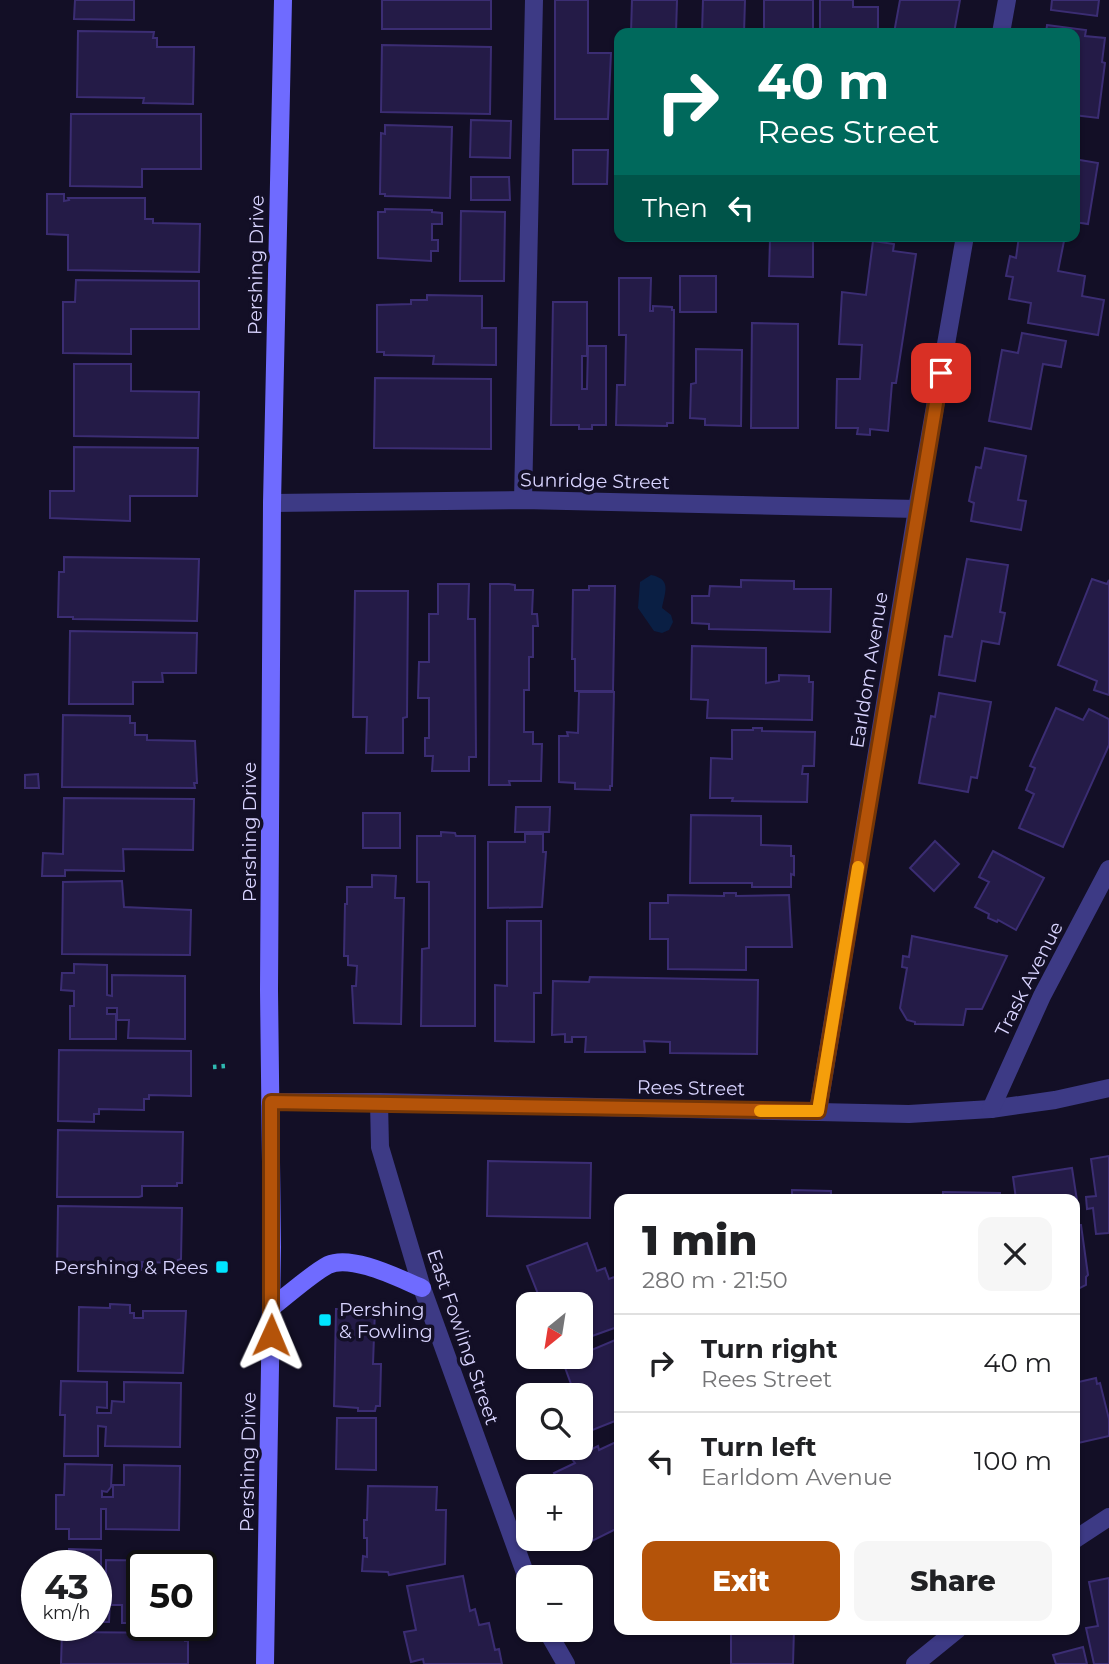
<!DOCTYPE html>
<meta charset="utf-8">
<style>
:root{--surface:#fff;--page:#f6f6f6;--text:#202124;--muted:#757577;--line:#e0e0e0;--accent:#b45309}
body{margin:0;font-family:Montserrat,sans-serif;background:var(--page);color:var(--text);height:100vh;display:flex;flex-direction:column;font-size:26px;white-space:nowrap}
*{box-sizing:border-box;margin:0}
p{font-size:23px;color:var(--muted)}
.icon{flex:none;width:38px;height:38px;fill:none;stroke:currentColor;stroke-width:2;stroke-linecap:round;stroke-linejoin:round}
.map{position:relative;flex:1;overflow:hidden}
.sheet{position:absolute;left:614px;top:1194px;width:466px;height:441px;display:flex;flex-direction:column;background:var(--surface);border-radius:14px;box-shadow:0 2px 5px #0004}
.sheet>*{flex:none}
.guide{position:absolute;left:614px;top:28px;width:466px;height:214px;border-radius:14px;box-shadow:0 2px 5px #0004;background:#00695c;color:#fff;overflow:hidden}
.needle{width:46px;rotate:210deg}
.fabs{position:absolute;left:516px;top:1292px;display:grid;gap:14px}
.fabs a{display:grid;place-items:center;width:77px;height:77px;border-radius:14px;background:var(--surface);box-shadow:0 2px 5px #0004;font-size:35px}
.speed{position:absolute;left:21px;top:1550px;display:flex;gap:14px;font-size:35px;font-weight:700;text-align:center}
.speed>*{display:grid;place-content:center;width:91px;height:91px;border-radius:50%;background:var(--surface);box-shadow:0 2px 5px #0004;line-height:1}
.speed small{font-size:18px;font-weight:400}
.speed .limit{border:4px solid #111;border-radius:10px;background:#fff;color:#111}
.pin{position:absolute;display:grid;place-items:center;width:60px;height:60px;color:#fff;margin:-30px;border-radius:14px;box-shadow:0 4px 10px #0006}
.me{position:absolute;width:77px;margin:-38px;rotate:1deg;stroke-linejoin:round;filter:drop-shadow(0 0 5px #0008)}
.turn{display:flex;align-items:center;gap:24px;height:147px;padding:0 28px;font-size:32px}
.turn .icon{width:91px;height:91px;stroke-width:2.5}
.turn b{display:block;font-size:49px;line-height:60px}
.then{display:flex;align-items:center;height:66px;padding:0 28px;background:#0003;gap:14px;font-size:26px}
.round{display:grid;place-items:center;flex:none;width:74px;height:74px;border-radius:14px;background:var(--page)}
.overview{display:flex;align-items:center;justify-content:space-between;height:119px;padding:0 28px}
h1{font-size:42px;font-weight:800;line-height:52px}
.action{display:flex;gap:14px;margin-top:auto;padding:14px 28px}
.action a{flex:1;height:80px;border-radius:14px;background:var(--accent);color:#fff;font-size:28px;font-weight:800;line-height:80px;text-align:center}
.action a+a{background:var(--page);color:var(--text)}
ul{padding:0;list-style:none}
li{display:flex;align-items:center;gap:21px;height:98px;padding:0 28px;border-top:2px solid var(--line)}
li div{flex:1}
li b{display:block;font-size:26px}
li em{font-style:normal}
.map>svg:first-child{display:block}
.water{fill:#0a1f44}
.building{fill:#241b47;stroke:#3b2d73;stroke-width:2}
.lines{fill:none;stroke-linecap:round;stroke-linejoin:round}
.path{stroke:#2fb8b0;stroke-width:4.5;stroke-dasharray:3.5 5;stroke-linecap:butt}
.lane{stroke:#3d3a85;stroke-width:18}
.street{stroke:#3d3a85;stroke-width:18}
.secondary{stroke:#6f6bff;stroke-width:18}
.route-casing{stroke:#753606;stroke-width:18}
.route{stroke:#b45309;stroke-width:12}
.slow{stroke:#f59e0b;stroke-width:12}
.poi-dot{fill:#00e5ff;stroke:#130f26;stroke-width:2.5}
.labels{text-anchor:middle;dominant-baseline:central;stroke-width:7;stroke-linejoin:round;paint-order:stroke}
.street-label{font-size:19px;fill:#d9d4ff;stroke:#130f26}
.poi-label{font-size:19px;fill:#d9d4ff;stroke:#130f26;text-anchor:end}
</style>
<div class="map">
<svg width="1109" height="1664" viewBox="0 0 1109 1664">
<rect width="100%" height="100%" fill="#130f26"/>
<path class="water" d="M 651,575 C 672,579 665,592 662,608 L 671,615 L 673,622 L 669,630 L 662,633 L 654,631 L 638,608 L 640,582 Z"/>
<g class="building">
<polygon points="75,0 134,0 134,20 74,19"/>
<rect x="382" y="0" width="109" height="29"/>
<polygon points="555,0 588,0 588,53 611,53 608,119 555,119"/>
<polygon points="632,0 677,0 676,33 631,33"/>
<polygon points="703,0 745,0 744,33 702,33"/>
<rect x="764" y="0" width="49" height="33"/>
<polygon points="820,0 853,0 853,7 878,7 878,33 820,33"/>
<polygon points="900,0 960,0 954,33 894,33"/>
<polygon points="1052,0 1099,0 1097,16 1051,10"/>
<polygon points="1047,25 1086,30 1085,36 1105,38 1102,62 1105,63 1098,118 1074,115 1074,33 1046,33"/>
<polygon points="78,31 154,32 153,38 157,38 157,47 194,47 193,104 143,103 144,98 77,97"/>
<polygon points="382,45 491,47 490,114 381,112"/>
<polygon points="71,114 201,114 201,169 142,169 142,187 70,186"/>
<polygon points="471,120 511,121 510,158 470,157"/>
<polygon points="385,125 452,127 450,198 385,196 385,194 380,194 381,133 385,134"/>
<polygon points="573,150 608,150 607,184 573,184"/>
<polygon points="1074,159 1098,163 1088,224 1074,222"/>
<polygon points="471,177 509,177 510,200 471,200"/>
<polygon points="47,194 64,194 64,201 69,200 68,198 145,198 145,219 153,219 153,223 200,224 199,272 68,270 68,235 47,234"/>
<polygon points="385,209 432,210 432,212 442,213 442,224 432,224 432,240 438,240 438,251 431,251 431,261 378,258 378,212 385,212"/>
<polygon points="461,211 505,212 504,281 460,281"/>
<polygon points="1019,236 1065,236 1058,271 1085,276 1082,296 1104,300 1098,335 1028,323 1031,303 1009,299 1013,277 1006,276 1010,256 1016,258"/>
<polygon points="770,239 813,240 813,277 769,276"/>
<polygon points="873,241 894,244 893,251 916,254 896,383 892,383 888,431 870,429 870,435 857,434 858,428 836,428 837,379 860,379 862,345 839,344 842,292 866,295"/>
<rect x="680" y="276" width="36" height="36"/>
<polygon points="619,278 651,278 650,311 653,311 653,306 672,307 672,310 674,310 673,423 667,423 667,426 616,425 617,385 625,385 626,335 619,335"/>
<polygon points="76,280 199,281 199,329 131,329 131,354 63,353 63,302 75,302"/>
<polygon points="427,295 482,296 482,328 496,328 496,365 433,364 434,356 384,355 384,352 377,352 377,305 411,304 411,300 427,300"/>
<polygon points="553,302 587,302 587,356 582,356 582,389 587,389 588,346 606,346 606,425 592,425 592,429 579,429 579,425 551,425"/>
<polygon points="752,323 798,324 798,428 751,428"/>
<polygon points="1022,333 1066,341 1061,367 1043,364 1031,429 989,421 1002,350 1018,353"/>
<polygon points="696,349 742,350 741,426 705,425 705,419 690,418 691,384 696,383"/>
<polygon points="74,364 131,364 131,391 199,392 198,438 74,436"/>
<polygon points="375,378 491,379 491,449 374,448"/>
<polygon points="74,447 198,448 197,496 130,496 130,521 50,518 50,491 74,491"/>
<polygon points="985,448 1026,456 1018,500 1026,501 1021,530 971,521 974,503 969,501 976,467 981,468"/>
<polygon points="64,557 199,559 197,621 73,619 73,617 58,617 59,572 64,572"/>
<polygon points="967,559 1008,565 1000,612 1005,613 999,644 982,641 975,681 939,675 945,636 952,637"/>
<polygon points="1092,579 1107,584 1109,580 1109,695 1094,690 1097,681 1058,665"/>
<polygon points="741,580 794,581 794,589 831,589 830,632 709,629 709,624 692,623 692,596 709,596 710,586 741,587"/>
<polygon points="438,584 469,584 468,619 475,619 476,757 469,757 469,771 432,771 433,756 425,756 425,738 429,738 429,698 418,698 419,662 429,662 429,614 438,614"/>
<polygon points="490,584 509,584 515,585 515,590 533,590 532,614 537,614 538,626 533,626 533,657 529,657 529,690 524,690 524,732 533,732 533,744 542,744 541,781 509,781 510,785 489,785"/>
<polygon points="589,586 615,586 613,691 575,691 575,659 572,659 573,590 589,590"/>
<polygon points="355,591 408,591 407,717 403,718 403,753 366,753 367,717 353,717"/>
<polygon points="70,631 197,633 196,673 162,673 163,682 133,682 133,704 69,704"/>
<polygon points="692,646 766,648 766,683 779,681 779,675 809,676 809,682 813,682 812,720 707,718 708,700 691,699"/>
<polygon points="579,692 614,692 612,786 610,786 610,790 575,789 575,783 559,782 559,736 568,736 567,732 578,733"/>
<polygon points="939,693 991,702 977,778 971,777 968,792 919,783 931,716 935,717"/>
<polygon points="1056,708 1083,720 1089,709 1109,719 1109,745 1063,847 1019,828 1034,794 1026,790 1035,768 1030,766"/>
<polygon points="63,715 130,716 130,723 135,723 135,735 147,735 147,740 195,741 197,783 194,783 195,788 62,787"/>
<polygon points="753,728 762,728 762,731 815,732 814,766 803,766 802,774 808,774 807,802 732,801 733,798 710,798 711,758 732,759 732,730 753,730"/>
<polygon points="38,774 39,788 25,788 25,775"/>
<polygon points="64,798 194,799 193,850 123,849 124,871 65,870 65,876 42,876 43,853 63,854"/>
<polygon points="516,807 550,807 549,832 515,832"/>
<rect x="363" y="813" width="37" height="35"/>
<polygon points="691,815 761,816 761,845 791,846 791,856 794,856 794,875 791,874 791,887 752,887 752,883 690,883"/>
<polygon points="441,832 455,833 456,836 475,836 475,1026 421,1026 422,949 429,948 429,882 417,882 417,836 441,836"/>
<polygon points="525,834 543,834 543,852 546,852 542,907 488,908 488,842 525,842"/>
<polygon points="935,841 959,864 934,891 910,868"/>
<polygon points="993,851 1044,878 1016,930 998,920 997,922 988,918 989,914 975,907 989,882 979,877"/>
<polygon points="372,875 396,876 395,898 404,898 401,1024 354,1023 352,986 356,986 357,966 348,965 348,956 344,956 345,904 347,904 347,887 372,887"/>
<polygon points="122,881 124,907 191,910 190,955 62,954 63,882"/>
<polygon points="724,893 736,893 736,896 789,895 792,947 746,947 746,970 668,969 668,939 650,939 650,903 668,903 668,895 724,896"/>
<polygon points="507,921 541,921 541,993 534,993 534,1042 495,1041 495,985 507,986"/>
<polygon points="912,936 1007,956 982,1009 966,1009 963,1025 915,1024 915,1022 907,1020 900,1008 907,968 902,967 903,956 909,957"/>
<polygon points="74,964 107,965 107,995 112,996 112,975 185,976 185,1039 128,1038 129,1020 117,1020 117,1008 107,1008 107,1014 116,1014 116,1039 70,1039 70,1006 74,1006 74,991 61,990 62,973 74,973"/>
<polygon points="590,977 758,980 757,1054 670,1053 670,1042 644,1041 645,1052 585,1052 586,1037 572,1037 572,1042 565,1042 565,1034 552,1035 553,981 589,982"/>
<polygon points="59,1050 191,1051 191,1096 149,1095 149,1099 144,1099 144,1110 99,1109 99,1114 94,1114 94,1122 58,1121"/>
<polygon points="58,1130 183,1132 182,1183 177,1183 177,1186 142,1186 142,1196 139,1197 57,1197"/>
<polygon points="1109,1156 1109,1233 1096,1234 1093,1208 1087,1209 1086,1197 1096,1196 1091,1159"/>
<polygon points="488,1161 591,1163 590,1218 487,1216"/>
<polygon points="1072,1168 1078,1207 1074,1208 1074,1199 1016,1199 1013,1177"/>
<polygon points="792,1190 831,1191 831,1199 792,1199"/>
<polygon points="943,1192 1000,1193 1000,1199 943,1199"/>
<polygon points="58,1206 182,1208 181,1259 178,1260 178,1263 142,1262 142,1270 138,1270 137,1273 57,1272"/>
<polygon points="1074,1208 1077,1225 1081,1225 1088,1275 1086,1277 1086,1285 1074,1291"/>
<polygon points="587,1243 597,1271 605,1268 609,1279 620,1275 620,1326 581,1340 581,1304 542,1304 527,1266"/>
<polygon points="110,1304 130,1305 130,1313 134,1313 134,1318 143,1318 143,1311 186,1311 183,1373 78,1371 79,1307 110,1308"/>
<polygon points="336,1309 375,1309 373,1364 381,1364 380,1406 376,1406 375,1411 358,1411 358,1408 334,1406"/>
<polygon points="620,1338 620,1419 590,1431 581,1409 581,1395 575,1395 563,1362"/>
<polygon points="1096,1378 1097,1384 1100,1383 1109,1419 1109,1436 1078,1443 1078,1455 1074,1456 1074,1383"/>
<polygon points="61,1381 107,1382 107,1408 97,1407 97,1413 111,1413 112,1401 124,1402 124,1382 181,1383 180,1447 105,1446 106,1427 98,1426 98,1456 64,1456 65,1415 60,1415"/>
<polygon points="337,1418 376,1418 376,1470 336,1469"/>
<polygon points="618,1441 620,1445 620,1513 615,1515 620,1527 584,1545 581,1538 581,1533 584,1532 581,1526 581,1486 561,1486 554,1473 575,1463 572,1459 598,1446 599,1450"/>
<polygon points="65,1464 112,1465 111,1487 107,1492 102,1491 102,1497 113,1497 113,1485 124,1485 124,1465 180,1466 179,1530 106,1529 106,1509 101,1509 101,1539 69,1539 69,1529 56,1529 56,1495 64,1495"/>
<polygon points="368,1486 437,1487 436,1510 446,1510 445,1564 389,1575 388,1572 362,1571 363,1556 367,1557 367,1538 364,1538 364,1520 367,1520"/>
<polygon points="69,1549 101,1550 101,1580 106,1580 106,1560 179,1561 179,1566 142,1566 142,1623 122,1623 122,1605 111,1605 111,1592 100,1592 100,1597 106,1597 110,1600 109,1622 96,1622 96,1566 69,1566"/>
<polygon points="463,1576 470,1611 475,1609 479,1625 489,1623 495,1650 499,1649 502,1664 424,1664 423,1659 411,1662 404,1632 416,1630 407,1586"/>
<polygon points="1109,1578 1109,1664 1094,1664 1086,1628 1098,1626 1089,1582"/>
<polygon points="731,1629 794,1629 793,1664 731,1664"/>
<polygon points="62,1632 185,1633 185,1641 188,1641 188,1664 61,1664"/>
<polygon points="1083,1647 1087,1664 1056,1664 1053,1655"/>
</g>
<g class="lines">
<polyline class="path" points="213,1067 226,1066"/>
<polyline class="lane" points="523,500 534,0"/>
<g class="street">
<polyline points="1001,33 1007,0"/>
<polyline points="272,503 523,500 917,509"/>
<polyline points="270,1102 379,1102 909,1114 991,1109 1055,1100 1109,1088"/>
<polyline points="379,1102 380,1147 422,1288 528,1581"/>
<polyline points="991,1109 1042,996 1109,869"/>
<polyline points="818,1111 917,509 965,236"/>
<polyline points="1074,1540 1109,1517"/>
<polyline points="546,1629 566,1664"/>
<polyline points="915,1664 958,1629"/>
</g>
<g class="secondary">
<path d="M 271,1308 C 287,1296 311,1274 328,1265 C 352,1254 400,1279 422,1288"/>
<polyline points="265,1664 272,1247 269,990 272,503 283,0"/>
</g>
</g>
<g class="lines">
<defs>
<polyline id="route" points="271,1335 271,1102 818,1111 941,373"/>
</defs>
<use href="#route" class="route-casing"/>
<use href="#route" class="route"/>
<polyline class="slow" points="760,1111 818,1111 858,867"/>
</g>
<g class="poi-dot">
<rect x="215" y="1260" width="14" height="14" rx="3.5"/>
<rect x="318" y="1313" width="14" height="14" rx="3.5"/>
</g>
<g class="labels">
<g class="street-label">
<text transform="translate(256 265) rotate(-89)">Pershing Drive</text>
<text transform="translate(595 481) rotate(1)">Sunridge Street</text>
<text transform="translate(869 670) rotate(-81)">Earldom Avenue</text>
<text transform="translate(249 832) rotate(-90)">Pershing Drive</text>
<text transform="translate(1029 979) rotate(-63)">Trask Avenue</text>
<text transform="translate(691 1088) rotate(1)">Rees Street</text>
<text transform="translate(463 1337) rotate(71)">East Fowling Street</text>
<text transform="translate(248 1462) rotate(-89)">Pershing Drive</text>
</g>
<g class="poi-label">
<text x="208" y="1267">Pershing &amp; Rees</text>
<text x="339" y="1309" text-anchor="start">Pershing<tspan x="339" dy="22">&amp; Fowling</tspan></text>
</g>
</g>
</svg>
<div class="fabs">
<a><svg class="needle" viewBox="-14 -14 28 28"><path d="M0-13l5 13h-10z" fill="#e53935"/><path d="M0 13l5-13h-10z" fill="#757577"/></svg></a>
<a><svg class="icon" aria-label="search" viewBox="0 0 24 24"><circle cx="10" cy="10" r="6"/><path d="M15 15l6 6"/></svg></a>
<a>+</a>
<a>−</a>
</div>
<div class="speed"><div>43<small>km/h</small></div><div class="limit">50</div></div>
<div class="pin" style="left:941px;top:373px;background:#d93025"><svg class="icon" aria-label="arrive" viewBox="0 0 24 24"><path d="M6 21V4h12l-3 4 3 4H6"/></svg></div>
<svg class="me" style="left:271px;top:1335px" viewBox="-20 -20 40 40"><path d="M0-17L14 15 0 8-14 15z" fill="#b45309" stroke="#fff" stroke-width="4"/></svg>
<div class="guide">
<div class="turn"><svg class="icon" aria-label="right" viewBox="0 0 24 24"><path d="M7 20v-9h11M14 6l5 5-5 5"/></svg><div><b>40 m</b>Rees Street</div></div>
<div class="then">Then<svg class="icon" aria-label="left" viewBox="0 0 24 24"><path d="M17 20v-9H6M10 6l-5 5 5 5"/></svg></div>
</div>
<section class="sheet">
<div class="overview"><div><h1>1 min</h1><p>280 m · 21:50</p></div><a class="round"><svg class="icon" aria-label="close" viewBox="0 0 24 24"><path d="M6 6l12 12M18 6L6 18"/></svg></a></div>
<ul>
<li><svg class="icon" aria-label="right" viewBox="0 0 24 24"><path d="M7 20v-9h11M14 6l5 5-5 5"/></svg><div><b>Turn right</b><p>Rees Street</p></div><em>40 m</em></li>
<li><svg class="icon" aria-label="left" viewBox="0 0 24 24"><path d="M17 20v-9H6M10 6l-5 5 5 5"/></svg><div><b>Turn left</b><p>Earldom Avenue</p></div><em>100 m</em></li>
</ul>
<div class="action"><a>Exit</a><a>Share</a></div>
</section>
</div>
